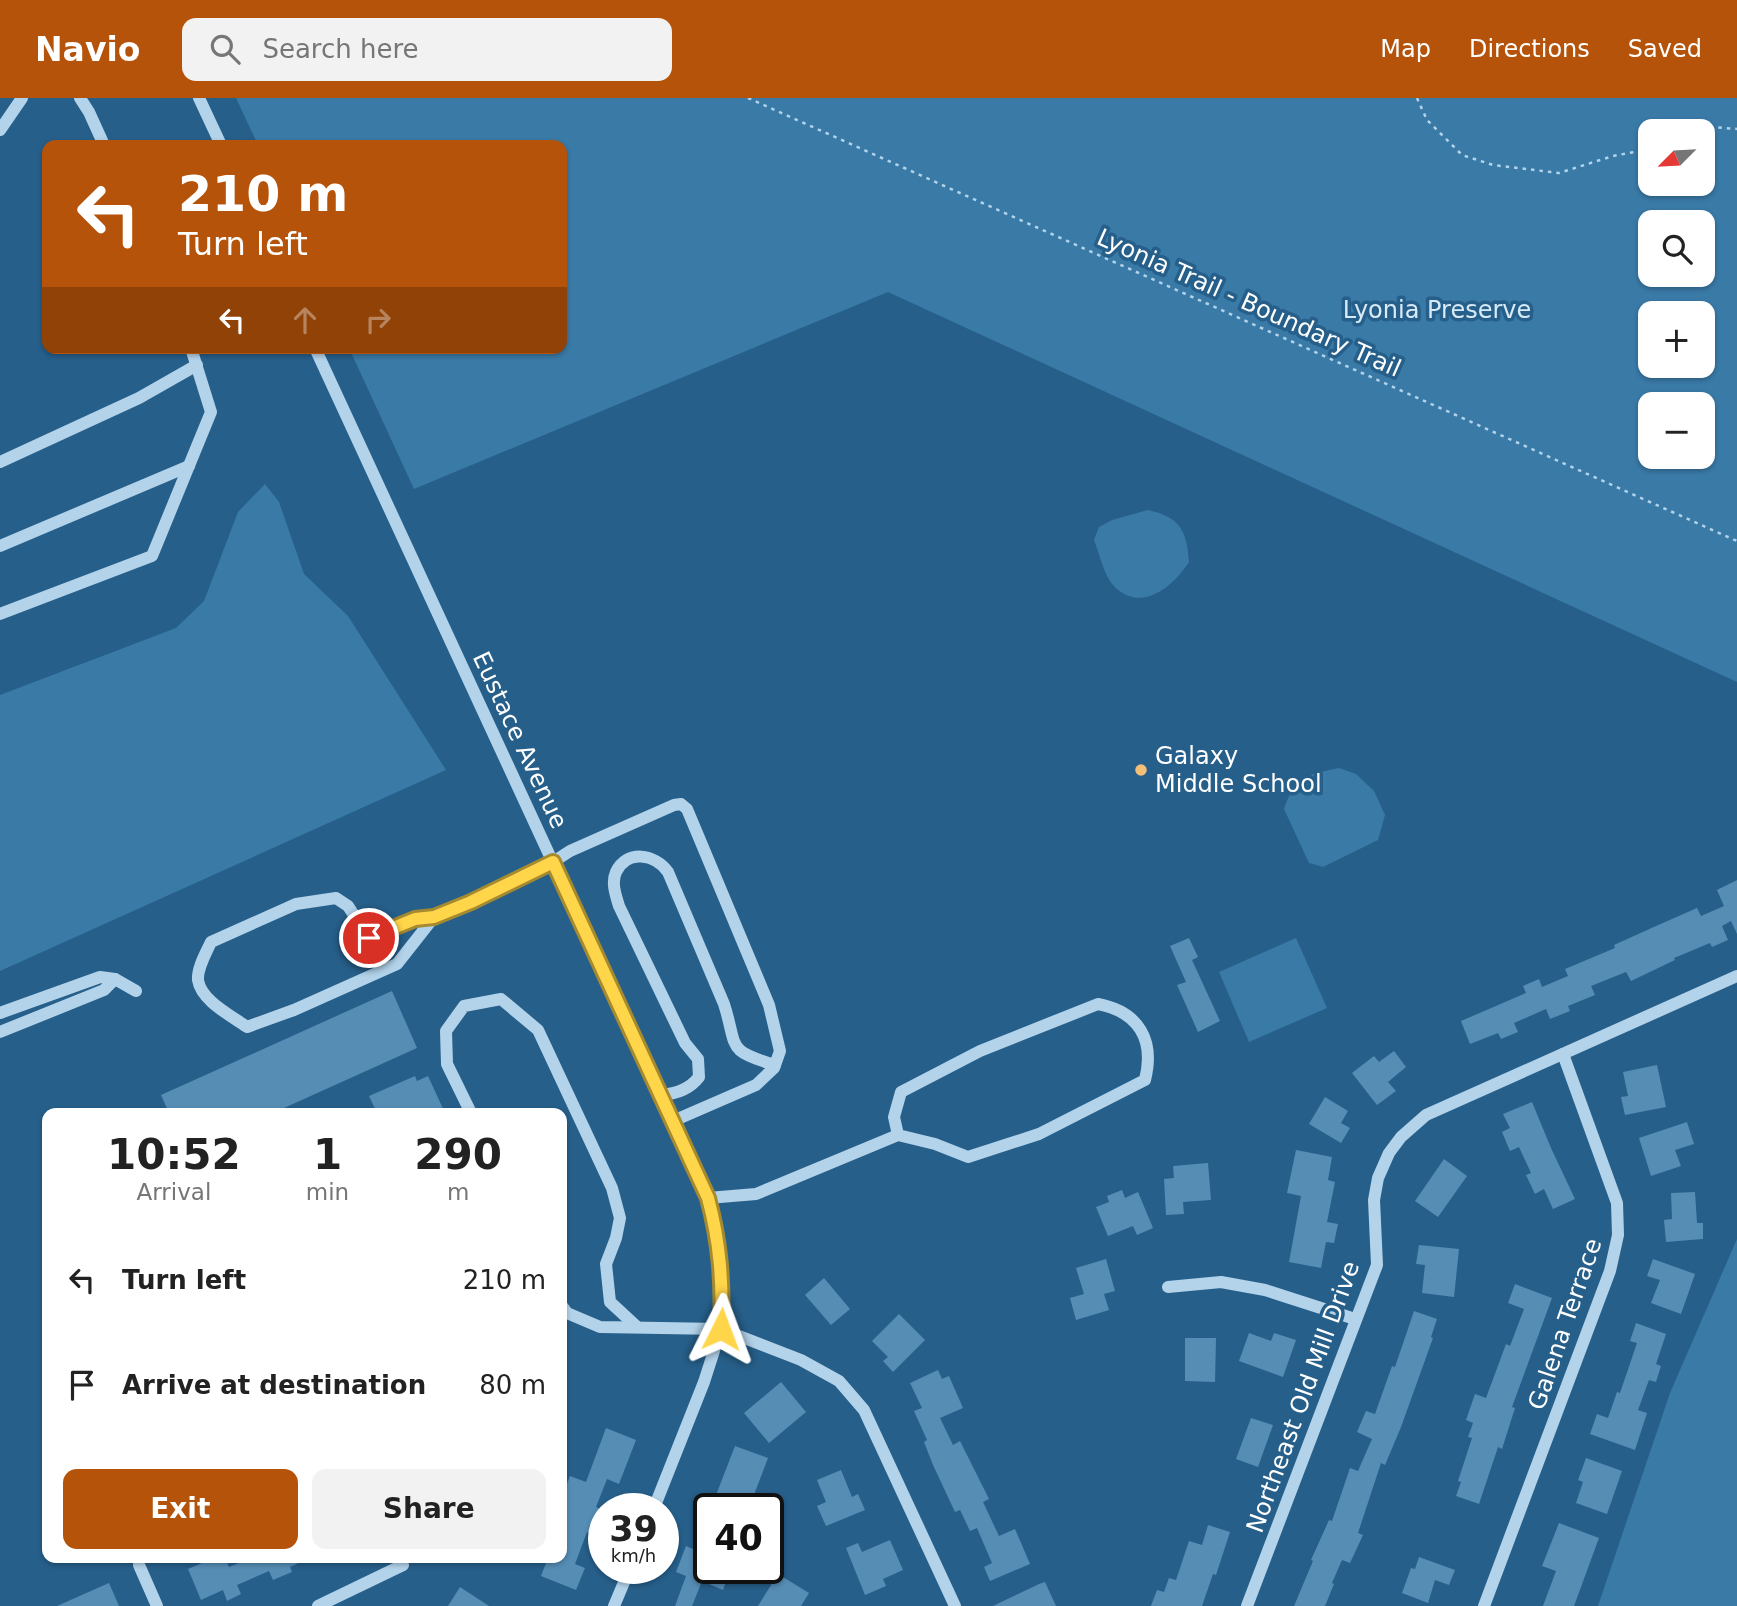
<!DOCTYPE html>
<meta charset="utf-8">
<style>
:root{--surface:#fff;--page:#f2f2f2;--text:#222;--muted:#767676;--accent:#b45309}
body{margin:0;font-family:"DejaVu Sans",sans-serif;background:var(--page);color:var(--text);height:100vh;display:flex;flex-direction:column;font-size:26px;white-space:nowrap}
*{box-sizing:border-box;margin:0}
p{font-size:23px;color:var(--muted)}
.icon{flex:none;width:38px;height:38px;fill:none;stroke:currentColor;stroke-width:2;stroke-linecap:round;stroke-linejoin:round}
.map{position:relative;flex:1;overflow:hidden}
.details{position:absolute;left:42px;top:1010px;width:525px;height:455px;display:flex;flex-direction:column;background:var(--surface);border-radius:14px;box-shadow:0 2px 5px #0004}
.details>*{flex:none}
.top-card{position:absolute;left:42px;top:42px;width:525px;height:214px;border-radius:14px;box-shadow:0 2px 5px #0004;background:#b45309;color:#fff;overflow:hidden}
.needle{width:46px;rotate:246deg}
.controls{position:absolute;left:1638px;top:21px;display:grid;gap:14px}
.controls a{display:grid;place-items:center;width:77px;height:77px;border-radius:14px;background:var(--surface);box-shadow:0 2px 5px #0004;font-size:35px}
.speed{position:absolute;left:588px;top:1395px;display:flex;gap:14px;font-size:35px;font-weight:700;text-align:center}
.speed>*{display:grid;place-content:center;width:91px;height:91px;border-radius:50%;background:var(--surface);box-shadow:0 2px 5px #0004;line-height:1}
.speed small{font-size:18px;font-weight:400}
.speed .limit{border:4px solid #111;border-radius:10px;background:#fff;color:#111}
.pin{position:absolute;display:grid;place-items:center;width:60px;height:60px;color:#fff;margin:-30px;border:4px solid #fff;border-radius:50%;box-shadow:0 2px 7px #0007}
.me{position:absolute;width:77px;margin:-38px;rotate:3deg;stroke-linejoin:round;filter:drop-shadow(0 0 5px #0008)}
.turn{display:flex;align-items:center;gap:24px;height:147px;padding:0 21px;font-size:32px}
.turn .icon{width:91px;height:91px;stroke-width:2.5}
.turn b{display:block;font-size:49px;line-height:60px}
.lanes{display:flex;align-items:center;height:66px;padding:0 21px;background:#0003;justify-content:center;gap:35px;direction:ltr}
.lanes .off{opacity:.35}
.eta{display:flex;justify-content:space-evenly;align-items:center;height:119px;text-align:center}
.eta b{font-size:42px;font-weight:700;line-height:49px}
.action{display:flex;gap:14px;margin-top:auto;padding:14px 21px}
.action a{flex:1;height:80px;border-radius:14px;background:var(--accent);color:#fff;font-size:28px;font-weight:700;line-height:80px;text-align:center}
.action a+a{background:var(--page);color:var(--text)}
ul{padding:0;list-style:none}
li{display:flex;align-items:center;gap:21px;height:105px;padding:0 21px}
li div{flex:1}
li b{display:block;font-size:26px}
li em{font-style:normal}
header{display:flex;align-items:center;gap:42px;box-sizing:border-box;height:98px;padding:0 35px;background:var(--accent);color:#fff}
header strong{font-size:33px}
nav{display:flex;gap:38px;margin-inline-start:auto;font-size:24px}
.search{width:490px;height:63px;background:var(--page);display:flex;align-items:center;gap:18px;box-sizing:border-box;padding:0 24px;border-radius:14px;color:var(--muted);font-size:26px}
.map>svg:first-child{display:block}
.green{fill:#3a7aa7;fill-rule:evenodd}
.building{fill:#568db5}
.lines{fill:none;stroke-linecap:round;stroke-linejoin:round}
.path{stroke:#b3d3ea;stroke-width:2.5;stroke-dasharray:3.5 5;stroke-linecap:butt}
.minor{stroke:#b3d3ea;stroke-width:12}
.route-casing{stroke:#a68a30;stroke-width:18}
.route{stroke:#ffd54a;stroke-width:12}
.poi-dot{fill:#f3bf78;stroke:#265f8a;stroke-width:2.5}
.labels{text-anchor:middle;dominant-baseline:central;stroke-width:7;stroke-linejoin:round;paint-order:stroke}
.street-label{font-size:24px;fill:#fff;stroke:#265f8a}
.park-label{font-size:24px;fill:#d7eaf7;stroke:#265f8a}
.poi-label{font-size:24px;fill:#fff;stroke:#265f8a;text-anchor:start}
</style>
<header>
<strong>Navio</strong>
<div class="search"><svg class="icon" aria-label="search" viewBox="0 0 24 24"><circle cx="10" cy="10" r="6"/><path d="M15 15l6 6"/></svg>Search here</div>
<nav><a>Map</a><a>Directions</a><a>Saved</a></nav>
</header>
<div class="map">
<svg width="1737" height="1508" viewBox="0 0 1737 1508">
<rect width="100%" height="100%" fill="#265f8a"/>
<g class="green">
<path d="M 236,0 L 1737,0 L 1737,584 L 888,194 L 414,391 L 349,250 L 562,250 L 562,47 L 258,47 ZM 1703,33 L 1703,86 L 1650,86 L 1650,33 ZM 1703,124 L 1703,177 L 1650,177 L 1650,124 ZM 1703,215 L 1703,268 L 1650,268 L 1650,215 ZM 1703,306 L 1703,359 L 1650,359 L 1650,306 Z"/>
<polygon points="265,386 279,404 304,476 348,518 446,672 0,873 0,597 176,530 204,503 238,414"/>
<path d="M 1148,412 C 1180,419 1187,433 1189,464 C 1174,487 1144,514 1117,491 C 1104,480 1100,457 1094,442 L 1099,429 L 1112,422 Z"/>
<path d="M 1339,670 L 1356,676 L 1374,693 L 1385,717 L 1378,742 L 1323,769 L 1309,765 L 1284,711 C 1296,677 1305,677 1339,670 Z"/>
<polygon points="1296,840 1327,910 1249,944 1219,874"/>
<polygon points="1737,1141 1737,1508 1598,1508 1670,1295"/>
</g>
<g class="building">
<polygon points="1737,782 1737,836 1731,823 1722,828 1728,842 1712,849 1710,845 1674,860 1675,862 1631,883 1626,874 1591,888 1595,897 1568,908 1570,913 1550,921 1546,911 1514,925 1518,934 1501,941 1498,935 1470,946 1461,923 1526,895 1523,888 1539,881 1542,889 1568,878 1565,871 1615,850 1614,847 1656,828 1697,810 1701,818 1724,808 1717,792"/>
<polygon points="1189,840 1198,859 1192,862 1220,923 1198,934 1177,887 1186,884 1170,848"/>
<polygon points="392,893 417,950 273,1015 169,1015 161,997"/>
<polygon points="1394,953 1406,969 1388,984 1396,993 1377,1007 1352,975 1374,958 1379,964"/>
<polygon points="1657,967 1666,1009 1625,1017 1621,999 1628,998 1623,974"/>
<polygon points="415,978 417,983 428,978 445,1015 377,1015 369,998"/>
<polygon points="1325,999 1348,1013 1341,1025 1350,1030 1341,1045 1309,1026"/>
<polygon points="1532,1004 1551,1050 1575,1101 1553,1111 1544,1091 1535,1096 1526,1077 1531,1075 1519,1049 1510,1053 1502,1034 1510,1030 1503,1016"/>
<polygon points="1687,1024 1694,1046 1675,1052 1681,1068 1651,1078 1639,1040"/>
<polygon points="1296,1052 1332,1059 1328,1082 1335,1084 1327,1124 1338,1126 1334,1145 1326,1144 1321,1170 1289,1164 1301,1098 1287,1095"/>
<polygon points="1444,1061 1467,1078 1438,1119 1415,1103"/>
<polygon points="1208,1065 1211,1102 1183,1104 1184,1116 1166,1117 1164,1081 1174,1080 1173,1068"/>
<polygon points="1122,1092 1125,1100 1138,1094 1153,1130 1137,1137 1133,1128 1108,1138 1096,1109 1109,1104 1107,1098"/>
<polygon points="1695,1094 1697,1125 1703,1125 1703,1141 1666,1144 1664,1122 1672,1121 1671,1095"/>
<polygon points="1419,1147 1459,1151 1454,1199 1422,1195 1425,1167 1416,1166"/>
<polygon points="1106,1161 1115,1193 1104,1196 1109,1212 1076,1222 1070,1200 1084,1196 1076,1170"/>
<polygon points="1653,1161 1695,1176 1681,1216 1651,1205 1660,1182 1647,1178"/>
<polygon points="824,1180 850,1211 831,1227 805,1197"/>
<polygon points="1515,1186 1552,1200 1512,1309 1515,1310 1502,1351 1498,1349 1479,1406 1456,1398 1461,1384 1458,1383 1472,1340 1468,1339 1473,1325 1466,1322 1475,1296 1486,1300 1506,1246 1510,1248 1524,1211 1508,1205"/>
<polygon points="1414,1213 1437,1221 1431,1239 1433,1240 1401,1329 1385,1367 1381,1365 1358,1435 1363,1437 1350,1465 1342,1462 1332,1485 1334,1486 1325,1508 1294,1508 1313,1463 1311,1462 1329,1422 1332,1423 1350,1370 1358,1373 1372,1341 1357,1334 1366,1313 1375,1316 1392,1268 1395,1269"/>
<polygon points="899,1216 925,1242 893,1274 883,1263 888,1259 872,1243"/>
<polygon points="1636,1225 1666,1236 1656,1266 1661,1268 1656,1284 1649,1282 1638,1312 1647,1315 1635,1352 1590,1336 1597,1316 1608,1320 1617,1294 1620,1295 1637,1245 1630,1243"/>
<polygon points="1249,1235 1271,1243 1274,1235 1296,1242 1283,1279 1239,1263"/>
<polygon points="1185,1240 1216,1240 1215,1284 1185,1283"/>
<polygon points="938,1272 942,1281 949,1278 963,1310 940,1320 953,1347 960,1343 989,1401 983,1404 999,1438 1015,1431 1030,1466 990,1483 984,1469 992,1465 977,1430 970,1433 960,1412 955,1414 933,1367 924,1344 927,1342 914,1313 922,1310 910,1285"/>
<polygon points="781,1284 806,1314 769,1345 744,1315"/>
<polygon points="1251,1320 1273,1327 1258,1369 1236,1361"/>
<polygon points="606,1330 636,1342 619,1386 607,1381 596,1409 604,1412 604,1417 596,1437 587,1434 575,1466 585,1470 576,1492 541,1478 548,1460 562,1460 562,1399 570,1378 586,1384"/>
<polygon points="735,1348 768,1360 749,1410 711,1410"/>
<polygon points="1586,1360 1622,1373 1607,1416 1576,1405 1583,1384 1578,1382"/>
<polygon points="841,1372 852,1399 858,1396 865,1412 826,1428 817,1408 826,1404 817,1382"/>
<polygon points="708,1419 709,1470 731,1470 723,1492 702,1483 692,1508 675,1508 686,1478 676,1474 686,1448 695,1452"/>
<polygon points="1559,1425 1599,1440 1574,1508 1543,1508 1556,1473 1542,1468"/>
<polygon points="1208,1427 1230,1434 1216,1477 1213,1476 1202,1508 1151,1508 1157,1492 1164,1494 1169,1480 1176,1482 1189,1443 1202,1447"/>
<polygon points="890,1442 903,1472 883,1481 886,1488 865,1497 846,1450 858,1445 862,1454"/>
<polygon points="1419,1459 1455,1472 1449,1487 1435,1482 1428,1505 1402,1495 1411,1470 1415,1471"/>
<polygon points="214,1460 225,1460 229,1469 251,1460 310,1460 290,1469 292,1474 273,1482 269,1473 237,1487 241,1496 227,1503 223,1492 201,1502 188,1471"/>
<polygon points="778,1476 809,1495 801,1508 758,1508"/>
<polygon points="1045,1484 1056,1508 993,1508 1039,1486"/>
<polygon points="109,1485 119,1508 57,1508"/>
<polygon points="460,1489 489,1508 448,1508"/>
</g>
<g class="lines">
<g class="path">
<polyline points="748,0 1737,443"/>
<polyline points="1417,0 1427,22 1462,57 1493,67 1559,75 1613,58 1650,51"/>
<polyline points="1703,35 1713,29 1737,31"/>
</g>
<g class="minor">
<polyline points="80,0 89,14 104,47"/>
<polyline points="199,0 221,47"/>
<polyline points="0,32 22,0"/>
<polyline points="315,250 708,1100 716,1131 723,1185 721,1231 704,1284 654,1410"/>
<polyline points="0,364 139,300 197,267"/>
<polyline points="0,448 189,368"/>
<polyline points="0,516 152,458 211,314 191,250"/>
<path d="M 434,819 L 397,866 L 294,912 L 247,929 C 232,918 201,903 198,882 C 197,870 206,855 211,844 L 296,806 L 336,800 L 348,808 L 369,840 L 415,821 L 434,819 L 471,804 L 553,764 L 570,753 L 674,707 L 681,706 L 687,711 L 769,907 L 780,953 L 774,970 L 756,987 L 673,1023"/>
<polyline points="0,915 100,879 115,881 136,893"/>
<polyline points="0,934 104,892 115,881"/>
<path d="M 661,997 C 676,996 689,992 699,979 L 698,961 L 685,945 L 619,808 C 616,798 611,785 616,774 C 627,751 655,756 668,774 L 724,906 C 738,950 725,952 775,967"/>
<polyline points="471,1015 447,966 446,933 464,908 501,901 538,932 612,1090 620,1120 616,1140 606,1166 610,1204 636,1228"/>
<path d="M 708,1100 L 756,1096 L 898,1037 L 935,1046 L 968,1059 L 1039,1036 L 1145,982 C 1155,942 1139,914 1098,906 L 980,953 L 901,994 L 894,1019 L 898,1037"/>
<polyline points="1168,1189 1221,1184 1265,1192 1355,1221"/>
<polyline points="562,1208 567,1215 600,1229 721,1231 801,1262 839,1283 864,1312 955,1508"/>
<polyline points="139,1467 157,1508"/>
<polyline points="318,1508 403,1467"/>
<polyline points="614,1508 630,1470"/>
<polyline points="1247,1508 1377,1167 1374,1102 1378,1080 1389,1055 1401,1039 1426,1017 1737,878"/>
<polyline points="1484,1508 1610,1173 1618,1137 1617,1105 1563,956"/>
</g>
</g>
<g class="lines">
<defs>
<path id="route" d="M 369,840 L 415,821 L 434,819 L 471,804 L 553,764 L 708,1100 C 720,1145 723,1185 721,1231"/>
</defs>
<use href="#route" class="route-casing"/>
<use href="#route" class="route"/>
</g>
<circle class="poi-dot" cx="1141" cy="672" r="7"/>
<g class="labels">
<g class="street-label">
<text transform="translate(1249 205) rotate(24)">Lyonia Trail - Boundary Trail</text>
<text transform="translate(520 642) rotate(65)">Eustace Avenue</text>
<text transform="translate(1565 1226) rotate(-71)">Galena Terrace</text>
<text transform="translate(1303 1299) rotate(-70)">Northeast Old Mill Drive</text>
</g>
<g class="park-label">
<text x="1437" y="212">Lyonia Preserve</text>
</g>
<g class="poi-label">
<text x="1155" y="658">Galaxy<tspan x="1155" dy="28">Middle School</tspan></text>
</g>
</g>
</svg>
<div class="controls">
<a><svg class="needle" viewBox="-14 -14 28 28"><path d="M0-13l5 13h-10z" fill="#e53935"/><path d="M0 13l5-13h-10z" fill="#767676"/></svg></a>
<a><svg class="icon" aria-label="search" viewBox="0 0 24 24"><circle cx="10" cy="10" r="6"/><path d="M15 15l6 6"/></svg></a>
<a>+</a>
<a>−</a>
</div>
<div class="speed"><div>39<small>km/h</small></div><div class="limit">40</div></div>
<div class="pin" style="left:369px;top:840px;background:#d93025"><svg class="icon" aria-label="arrive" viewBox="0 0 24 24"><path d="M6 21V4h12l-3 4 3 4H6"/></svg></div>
<svg class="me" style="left:721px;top:1231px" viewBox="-20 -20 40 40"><path d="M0-17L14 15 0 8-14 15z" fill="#ffd54a" stroke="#fff" stroke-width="4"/></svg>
<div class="top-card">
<div class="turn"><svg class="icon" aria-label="left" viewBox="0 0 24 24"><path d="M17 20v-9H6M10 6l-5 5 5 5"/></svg><div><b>210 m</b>Turn left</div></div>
<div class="lanes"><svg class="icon" aria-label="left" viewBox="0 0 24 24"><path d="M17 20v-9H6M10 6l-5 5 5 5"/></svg><svg class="icon off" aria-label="ahead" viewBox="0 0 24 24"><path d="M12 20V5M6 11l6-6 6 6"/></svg><svg class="icon off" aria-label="right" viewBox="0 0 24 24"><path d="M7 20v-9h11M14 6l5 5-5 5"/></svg></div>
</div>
<section class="details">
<div class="eta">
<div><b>10:52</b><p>Arrival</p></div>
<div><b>1</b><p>min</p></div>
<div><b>290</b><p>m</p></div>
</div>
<ul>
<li><svg class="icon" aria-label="left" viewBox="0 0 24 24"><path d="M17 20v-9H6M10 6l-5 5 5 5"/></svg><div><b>Turn left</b></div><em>210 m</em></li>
<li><svg class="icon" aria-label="arrive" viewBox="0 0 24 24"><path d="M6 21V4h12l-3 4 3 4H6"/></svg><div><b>Arrive at destination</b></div><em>80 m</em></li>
</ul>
<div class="action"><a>Exit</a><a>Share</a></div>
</section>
</div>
